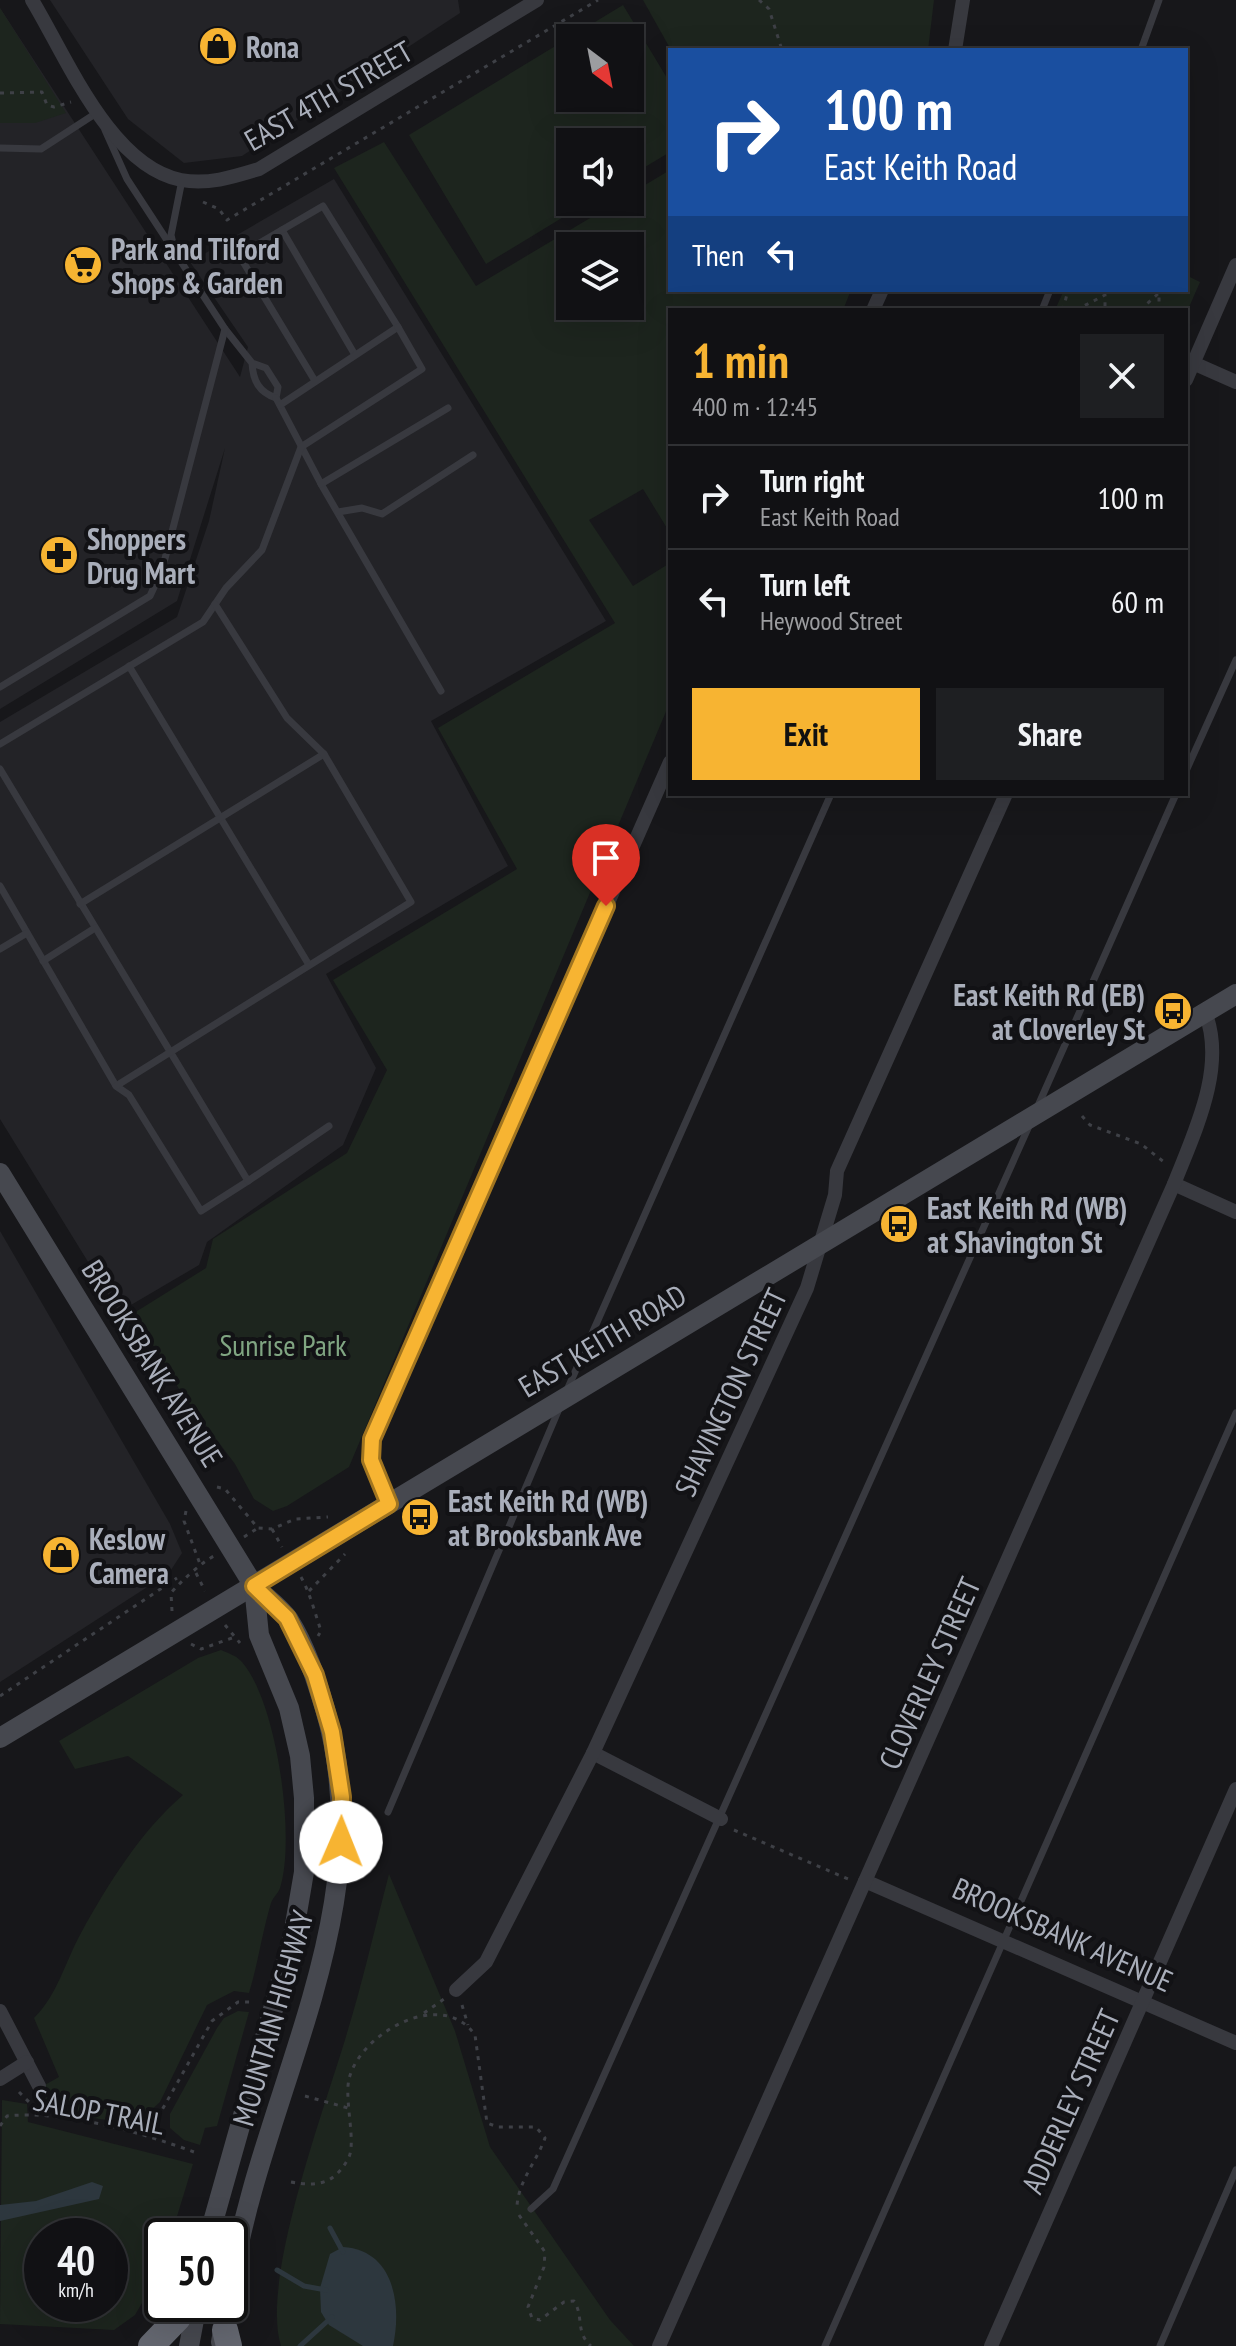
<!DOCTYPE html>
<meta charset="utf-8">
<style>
:root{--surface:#111114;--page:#1e1f22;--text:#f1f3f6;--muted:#9c9da0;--line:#303134;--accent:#f7b432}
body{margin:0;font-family:"PT Sans Narrow",sans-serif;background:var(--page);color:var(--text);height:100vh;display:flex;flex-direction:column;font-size:30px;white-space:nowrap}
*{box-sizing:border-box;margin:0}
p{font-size:26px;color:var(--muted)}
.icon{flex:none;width:44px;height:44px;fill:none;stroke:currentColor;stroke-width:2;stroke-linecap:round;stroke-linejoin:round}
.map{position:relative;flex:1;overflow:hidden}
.sheet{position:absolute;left:668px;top:308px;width:520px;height:488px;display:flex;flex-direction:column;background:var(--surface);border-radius:0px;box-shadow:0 8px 32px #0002,0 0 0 2px var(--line)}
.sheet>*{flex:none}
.top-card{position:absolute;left:668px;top:48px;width:520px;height:244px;border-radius:0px;box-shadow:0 8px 32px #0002,0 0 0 2px var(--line);background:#1a4fa0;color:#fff;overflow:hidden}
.needle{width:52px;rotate:148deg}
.fabs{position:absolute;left:556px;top:24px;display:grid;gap:16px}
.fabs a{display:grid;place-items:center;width:88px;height:88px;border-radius:0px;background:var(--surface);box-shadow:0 8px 32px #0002,0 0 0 2px var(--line);font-size:40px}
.speed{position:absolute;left:24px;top:2218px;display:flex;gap:16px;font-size:40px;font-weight:700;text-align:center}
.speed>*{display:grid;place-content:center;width:104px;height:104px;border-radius:50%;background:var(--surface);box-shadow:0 8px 32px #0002,0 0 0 2px var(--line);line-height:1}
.speed small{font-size:20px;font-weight:400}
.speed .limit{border:4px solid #111;border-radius:12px;background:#fff;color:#111}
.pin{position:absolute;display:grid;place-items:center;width:68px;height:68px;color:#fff;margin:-82px -34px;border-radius:50% 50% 50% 0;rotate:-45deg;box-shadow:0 0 8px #0007}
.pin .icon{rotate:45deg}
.me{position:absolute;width:88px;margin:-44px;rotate:1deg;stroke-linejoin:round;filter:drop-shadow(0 0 6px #0008)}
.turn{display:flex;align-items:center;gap:28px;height:168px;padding:0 24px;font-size:36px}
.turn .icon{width:104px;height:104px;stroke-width:2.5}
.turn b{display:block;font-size:56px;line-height:68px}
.then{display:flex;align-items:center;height:76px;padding:0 24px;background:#0003;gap:16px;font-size:30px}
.round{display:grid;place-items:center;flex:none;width:84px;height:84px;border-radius:0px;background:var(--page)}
.head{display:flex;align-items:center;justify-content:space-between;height:136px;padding:0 24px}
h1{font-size:48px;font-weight:800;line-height:60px;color:var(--accent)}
.button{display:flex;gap:16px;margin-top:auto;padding:16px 24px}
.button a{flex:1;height:92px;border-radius:0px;background:var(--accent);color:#111;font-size:32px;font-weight:800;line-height:92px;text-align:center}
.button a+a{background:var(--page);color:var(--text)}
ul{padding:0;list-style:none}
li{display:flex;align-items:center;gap:24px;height:104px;padding:0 24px;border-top:2px solid var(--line)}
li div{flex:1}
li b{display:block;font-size:30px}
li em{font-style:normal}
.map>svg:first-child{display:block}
.built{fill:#232327}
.green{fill:#1d251e;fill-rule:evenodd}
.water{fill:#2d373e}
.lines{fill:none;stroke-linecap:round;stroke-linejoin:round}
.stream{stroke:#2d373e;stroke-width:5}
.path{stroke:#3e4046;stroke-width:3;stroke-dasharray:4 6;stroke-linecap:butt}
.service{stroke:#38393f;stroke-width:7}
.minor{stroke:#38393f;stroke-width:14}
.secondary{stroke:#46484f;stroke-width:20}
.motorway{stroke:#646770;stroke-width:26}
.route-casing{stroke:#a17520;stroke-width:20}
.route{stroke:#f7b432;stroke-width:14}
.labels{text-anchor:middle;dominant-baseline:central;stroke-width:8;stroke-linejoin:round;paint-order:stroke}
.poi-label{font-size:30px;font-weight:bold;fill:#a9aeba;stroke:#121215;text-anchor:start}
.street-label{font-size:30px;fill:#a9aeba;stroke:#121215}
.park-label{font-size:30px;fill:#80a582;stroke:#121215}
</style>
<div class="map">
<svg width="1236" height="2346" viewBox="0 0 1236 2346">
<rect width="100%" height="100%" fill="#17171a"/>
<g class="built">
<polygon points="50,0 458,0 460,13 242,156 184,163 128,119"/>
<polygon points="0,8 240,377 248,347 190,262 334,179 606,621 431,721 508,866 326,974 376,1068 343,1145 207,1242 199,1265 119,1312 0,1119 0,722 177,617 209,521 225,448 177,601 0,709"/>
<polygon points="0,1231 170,1524 182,1553 169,1573 0,1682"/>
</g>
<g class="green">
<polygon points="643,0 934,0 928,50 671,50"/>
<path d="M 623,5 L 670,83 L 670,152 L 630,176 L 630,142 L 570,142 L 570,202 L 588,202 L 486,264 L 409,135 ZM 570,38 L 630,38 L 630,98 L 570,98 Z"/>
<polygon points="0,8 66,113 35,123 0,123"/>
<path d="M 384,142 L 476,286 L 617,202 L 630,202 L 630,194 L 670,170 L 670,290 L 851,290 L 843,310 L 670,310 L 670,533 L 643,489 L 589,520 L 633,586 L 670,563 L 670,702 L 349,1467 L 287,1506 L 273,1511 L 254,1499 L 235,1464 L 182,1394 L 134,1313 L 206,1268 L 213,1239 L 347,1153 L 387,1070 L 333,980 L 517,869 L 438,728 L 615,623 L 334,168 ZM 630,246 L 630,306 L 570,306 L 570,246 Z"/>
<polygon points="1186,275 1200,282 1186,314 1186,310 1055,310 1064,290 1186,290"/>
<path d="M 221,1650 C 228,1653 237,1656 242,1662 C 277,1702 296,1838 280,1888 C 278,1894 273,1897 271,1903 C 262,1933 258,1964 249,1993 L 234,1991 L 207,2005 L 160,2102 C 127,2136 84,2114 44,2105 L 34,2091 L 59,2077 L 34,2018 C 58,1994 65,1962 81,1933 C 108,1884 141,1831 183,1795 L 128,1756 L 75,1769 L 59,1741 L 198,1658 Z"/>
<path d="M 389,1874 L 455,2031 L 490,2147 L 610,2320 L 634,2346 L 281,2346 C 260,2280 326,2105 347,2033 C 363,1981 375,1927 389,1874 Z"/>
<polygon points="238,2011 249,2012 217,2126 205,2128 200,2145 184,2140 170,2128 170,2114 217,2028 224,2018"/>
<path d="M 2,2100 L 27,2104 L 28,2122 L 193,2164 L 171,2236 L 162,2236 L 159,2274 L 135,2315 L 114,2330 L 0,2324 ZM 42,2236 L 110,2236 L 110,2304 L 42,2304 Z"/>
</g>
<g class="water">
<polygon points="92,2182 103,2186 99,2199 0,2221 0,2205 36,2201"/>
<path d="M 343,2247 C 394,2250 402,2305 393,2346 L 363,2346 L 329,2325 L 321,2312 L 320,2288 L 330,2254 Z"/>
</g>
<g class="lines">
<g class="stream">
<polyline points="330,2228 343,2252"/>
<polyline points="277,2270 304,2286 326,2290"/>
<polyline points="300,2346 332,2317"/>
</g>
<g class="path">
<polyline points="759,0 769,9 782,50"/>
<polyline points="0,93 42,92 47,105 54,107 71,102"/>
<polyline points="203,202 219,209 227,220 598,0"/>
<polyline points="1063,310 1068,290"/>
<polyline points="1076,310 1105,295 1105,310"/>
<polyline points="1140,310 1159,293 1159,310"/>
<polyline points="1082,1116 1090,1125 1141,1144 1164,1162"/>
<polyline points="217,1487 225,1489 258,1528 272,1529 295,1519 328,1517"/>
<polyline points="186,1511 184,1521 200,1564"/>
<polyline points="272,1529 282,1547"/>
<polyline points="244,1537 258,1528"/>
<polyline points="196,1573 205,1591"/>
<path d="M 301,1577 C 310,1593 315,1613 321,1631 L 318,1636"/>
<polyline points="309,1591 345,1554"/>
<path d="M 172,1611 L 171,1593 C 180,1582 202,1562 214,1556"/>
<polyline points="225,1625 240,1643"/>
<polyline points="191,1644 201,1649 232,1638"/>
<polyline points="0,1696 177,1578"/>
<polyline points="734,1830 848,1879"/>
<polyline points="462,2005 468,2025"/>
<polyline points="424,2013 444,1999"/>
<polyline points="19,2092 32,2105 31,2113"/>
<polyline points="305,2096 348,2108"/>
<path d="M 0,2126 L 7,2116 C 64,2110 140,2132 194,2152"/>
<polyline points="148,2135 212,2021 238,2002 255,2002"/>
<path d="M 291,2182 C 318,2187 334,2184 348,2159 C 357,2144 344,2101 349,2079 C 360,2033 442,1987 475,2035 L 487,2123 L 498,2127 L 536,2127 L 545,2138 C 537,2161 517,2183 517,2208"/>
<path d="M 519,2215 L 545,2252 L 544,2267 L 528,2307 L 532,2318 L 540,2320 L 564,2302 L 574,2301 C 584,2316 575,2332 591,2346"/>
</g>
<g class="service">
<polyline points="1141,50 1159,0"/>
<polyline points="0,148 41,149 98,112"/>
<polyline points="282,230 355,355"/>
<polyline points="176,256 171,235 182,180"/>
<polyline points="1042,310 1050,290"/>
<path d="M 225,329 L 252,363 L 266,368 L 278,387 L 276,398 C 259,392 253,381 252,363"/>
<polyline points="276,398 321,484 441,691"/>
<polyline points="280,405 398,327 323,206 239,255 315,381"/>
<polyline points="321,484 448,408"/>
<polyline points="338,512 362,508 382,514 473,455"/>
<polyline points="129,666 309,965"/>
<polyline points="0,687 150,596 162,570 225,329 127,179 105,130"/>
<polyline points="0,744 203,622 226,588 262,550 301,447 422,369 398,327"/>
<polyline points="0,769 248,1181 201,1211 129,1095 116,1086 0,886"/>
<polyline points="1186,771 1236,660"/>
<polyline points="80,904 324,754"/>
<polyline points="0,949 27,933"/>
<polyline points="43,961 95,928"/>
<polyline points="116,1086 411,902 324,754 287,718 215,604"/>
<polyline points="1037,1108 1176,794"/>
<polyline points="248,1181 329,1126"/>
<polyline points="567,1390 831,794"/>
<polyline points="388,1812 559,1409"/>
<polyline points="531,2209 553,2189 1029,1126"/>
<polyline points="825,2346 1236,1413"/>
<polyline points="1160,2346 1236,2170"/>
</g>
<g class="minor">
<path d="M 32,0 C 66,56 110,166 181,180 C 208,185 233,177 259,169 L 537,0"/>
<polyline points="955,50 963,0"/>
<polyline points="873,310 882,290"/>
<polyline points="1193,363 1236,382"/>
<polyline points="1186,380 1236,265"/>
<polyline points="1174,1184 1236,1212"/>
<polyline points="389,1504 371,1460 372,1439 670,762"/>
<polyline points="593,1753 721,1819"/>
<polyline points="865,1881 1236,2043"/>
<polyline points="456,1990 486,1962 593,1753 807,1288 835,1195 837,1171 1006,794"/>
<polyline points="0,2011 39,2086"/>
<polyline points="0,2079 27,2062"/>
<path d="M 659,2346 L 1174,1184 C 1194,1133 1227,1067 1205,1012"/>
<polyline points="991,2346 1236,1789"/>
</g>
<g class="secondary">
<path d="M 0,1173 L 254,1586 C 265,1597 280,1607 289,1620 C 306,1647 316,1679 325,1709 C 385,1911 258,2097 230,2292"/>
<polyline points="0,1738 1236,994"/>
<polyline points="209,2236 292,1942 304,1872 304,1798 300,1756 289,1708 259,1635 254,1586"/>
<polyline points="221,2342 228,2304"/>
<polyline points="189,2346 197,2304"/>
</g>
<g class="motorway">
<polyline points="225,2330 229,2346"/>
<polyline points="151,2346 178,2318 184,2304"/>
</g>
</g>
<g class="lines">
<defs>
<polyline id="route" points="341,1842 342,1797 332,1732 315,1675 287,1618 254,1586 389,1504 371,1460 372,1439 606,906"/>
</defs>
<use href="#route" class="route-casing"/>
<use href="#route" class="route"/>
</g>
<defs>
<symbol id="shop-disc" viewBox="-11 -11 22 22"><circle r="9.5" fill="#f7b432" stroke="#121215"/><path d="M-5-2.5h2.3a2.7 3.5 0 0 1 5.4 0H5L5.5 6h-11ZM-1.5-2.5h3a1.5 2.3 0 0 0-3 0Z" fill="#111"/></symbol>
<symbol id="supermarket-disc" viewBox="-11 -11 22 22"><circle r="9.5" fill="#f7b432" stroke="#121215"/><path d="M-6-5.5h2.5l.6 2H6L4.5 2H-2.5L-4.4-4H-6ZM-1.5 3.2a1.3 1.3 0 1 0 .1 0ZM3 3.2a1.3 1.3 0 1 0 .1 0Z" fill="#111"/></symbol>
<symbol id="pharmacy-disc" viewBox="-11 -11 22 22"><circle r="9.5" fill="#f7b432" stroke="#121215"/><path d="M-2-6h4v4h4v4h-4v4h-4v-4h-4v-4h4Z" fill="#111"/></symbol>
<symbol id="bus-disc" viewBox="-11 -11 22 22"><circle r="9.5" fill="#f7b432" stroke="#121215"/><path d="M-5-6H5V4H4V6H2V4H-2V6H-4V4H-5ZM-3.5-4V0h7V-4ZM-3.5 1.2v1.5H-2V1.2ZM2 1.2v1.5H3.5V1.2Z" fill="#111"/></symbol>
</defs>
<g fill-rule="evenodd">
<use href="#shop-disc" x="196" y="24" width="44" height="44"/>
<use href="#supermarket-disc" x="61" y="243" width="44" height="44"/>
<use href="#pharmacy-disc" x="37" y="533" width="44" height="44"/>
<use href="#bus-disc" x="1151" y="989" width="44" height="44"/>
<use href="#bus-disc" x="877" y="1202" width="44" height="44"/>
<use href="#bus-disc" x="398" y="1495" width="44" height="44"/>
<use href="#shop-disc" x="39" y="1533" width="44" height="44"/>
</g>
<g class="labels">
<g class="poi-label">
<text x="246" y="46">Rona</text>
<text x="111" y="248">Park and Tilford<tspan x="111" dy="34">Shops &amp; Garden</tspan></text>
<text x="87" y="538">Shoppers<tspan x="87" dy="34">Drug Mart</tspan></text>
<text x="1145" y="994" text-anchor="end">East Keith Rd (EB)<tspan x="1145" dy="34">at Cloverley St</tspan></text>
<text x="927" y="1207">East Keith Rd (WB)<tspan x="927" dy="34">at Shavington St</tspan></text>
<text x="448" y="1500">East Keith Rd (WB)<tspan x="448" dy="34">at Brooksbank Ave</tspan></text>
<text x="89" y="1538">Keslow<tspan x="89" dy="34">Camera</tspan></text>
</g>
<g class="street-label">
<text transform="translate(328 95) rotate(-30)">EAST 4TH STREET</text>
<text transform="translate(602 1340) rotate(-31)">EAST KEITH ROAD</text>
<text transform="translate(153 1363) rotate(58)">BROOKSBANK AVENUE</text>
<text transform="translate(730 1392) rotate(-65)">SHAVINGTON STREET</text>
<text transform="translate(929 1673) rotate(-66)">CLOVERLEY STREET</text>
<text transform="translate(1063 1934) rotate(24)">BROOKSBANK AVENUE</text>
<text transform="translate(272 2018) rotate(-74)">MOUNTAIN HIGHWAY</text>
<text transform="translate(1070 2101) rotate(-66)">ADDERLEY STREET</text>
<text transform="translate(99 2111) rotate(11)">SALOP TRAIL</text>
</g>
<g class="park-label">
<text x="283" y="1344">Sunrise Park</text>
</g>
</g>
</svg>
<div class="fabs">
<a><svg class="needle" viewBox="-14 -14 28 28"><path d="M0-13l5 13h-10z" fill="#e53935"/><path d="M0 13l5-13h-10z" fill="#9c9da0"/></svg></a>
<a><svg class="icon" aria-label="sound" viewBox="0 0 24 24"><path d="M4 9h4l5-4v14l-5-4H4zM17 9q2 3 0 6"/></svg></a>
<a><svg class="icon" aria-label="layers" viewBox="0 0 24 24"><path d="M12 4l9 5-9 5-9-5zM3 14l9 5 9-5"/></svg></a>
</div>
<div class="speed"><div>40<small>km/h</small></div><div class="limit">50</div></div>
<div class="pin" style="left:606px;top:906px;background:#d93025"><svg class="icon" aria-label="arrive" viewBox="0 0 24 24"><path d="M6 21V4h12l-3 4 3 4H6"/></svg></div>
<svg class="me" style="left:341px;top:1842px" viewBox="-20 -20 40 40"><circle r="19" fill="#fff"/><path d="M0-13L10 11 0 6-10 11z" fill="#f7b432"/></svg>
<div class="top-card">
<div class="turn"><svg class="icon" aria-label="right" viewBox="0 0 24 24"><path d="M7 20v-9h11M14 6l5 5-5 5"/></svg><div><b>100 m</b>East Keith Road</div></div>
<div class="then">Then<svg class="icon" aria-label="left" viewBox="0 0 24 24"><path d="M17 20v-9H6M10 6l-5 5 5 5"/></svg></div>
</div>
<section class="sheet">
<div class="head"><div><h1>1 min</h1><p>400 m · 12:45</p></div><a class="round"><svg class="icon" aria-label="close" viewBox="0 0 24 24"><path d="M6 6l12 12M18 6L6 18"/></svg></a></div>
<ul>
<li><svg class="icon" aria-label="right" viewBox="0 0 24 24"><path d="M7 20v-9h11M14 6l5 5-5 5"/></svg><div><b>Turn right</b><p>East Keith Road</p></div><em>100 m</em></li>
<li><svg class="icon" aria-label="left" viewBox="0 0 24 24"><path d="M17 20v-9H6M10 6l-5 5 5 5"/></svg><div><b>Turn left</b><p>Heywood Street</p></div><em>60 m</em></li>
</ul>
<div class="button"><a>Exit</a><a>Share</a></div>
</section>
</div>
